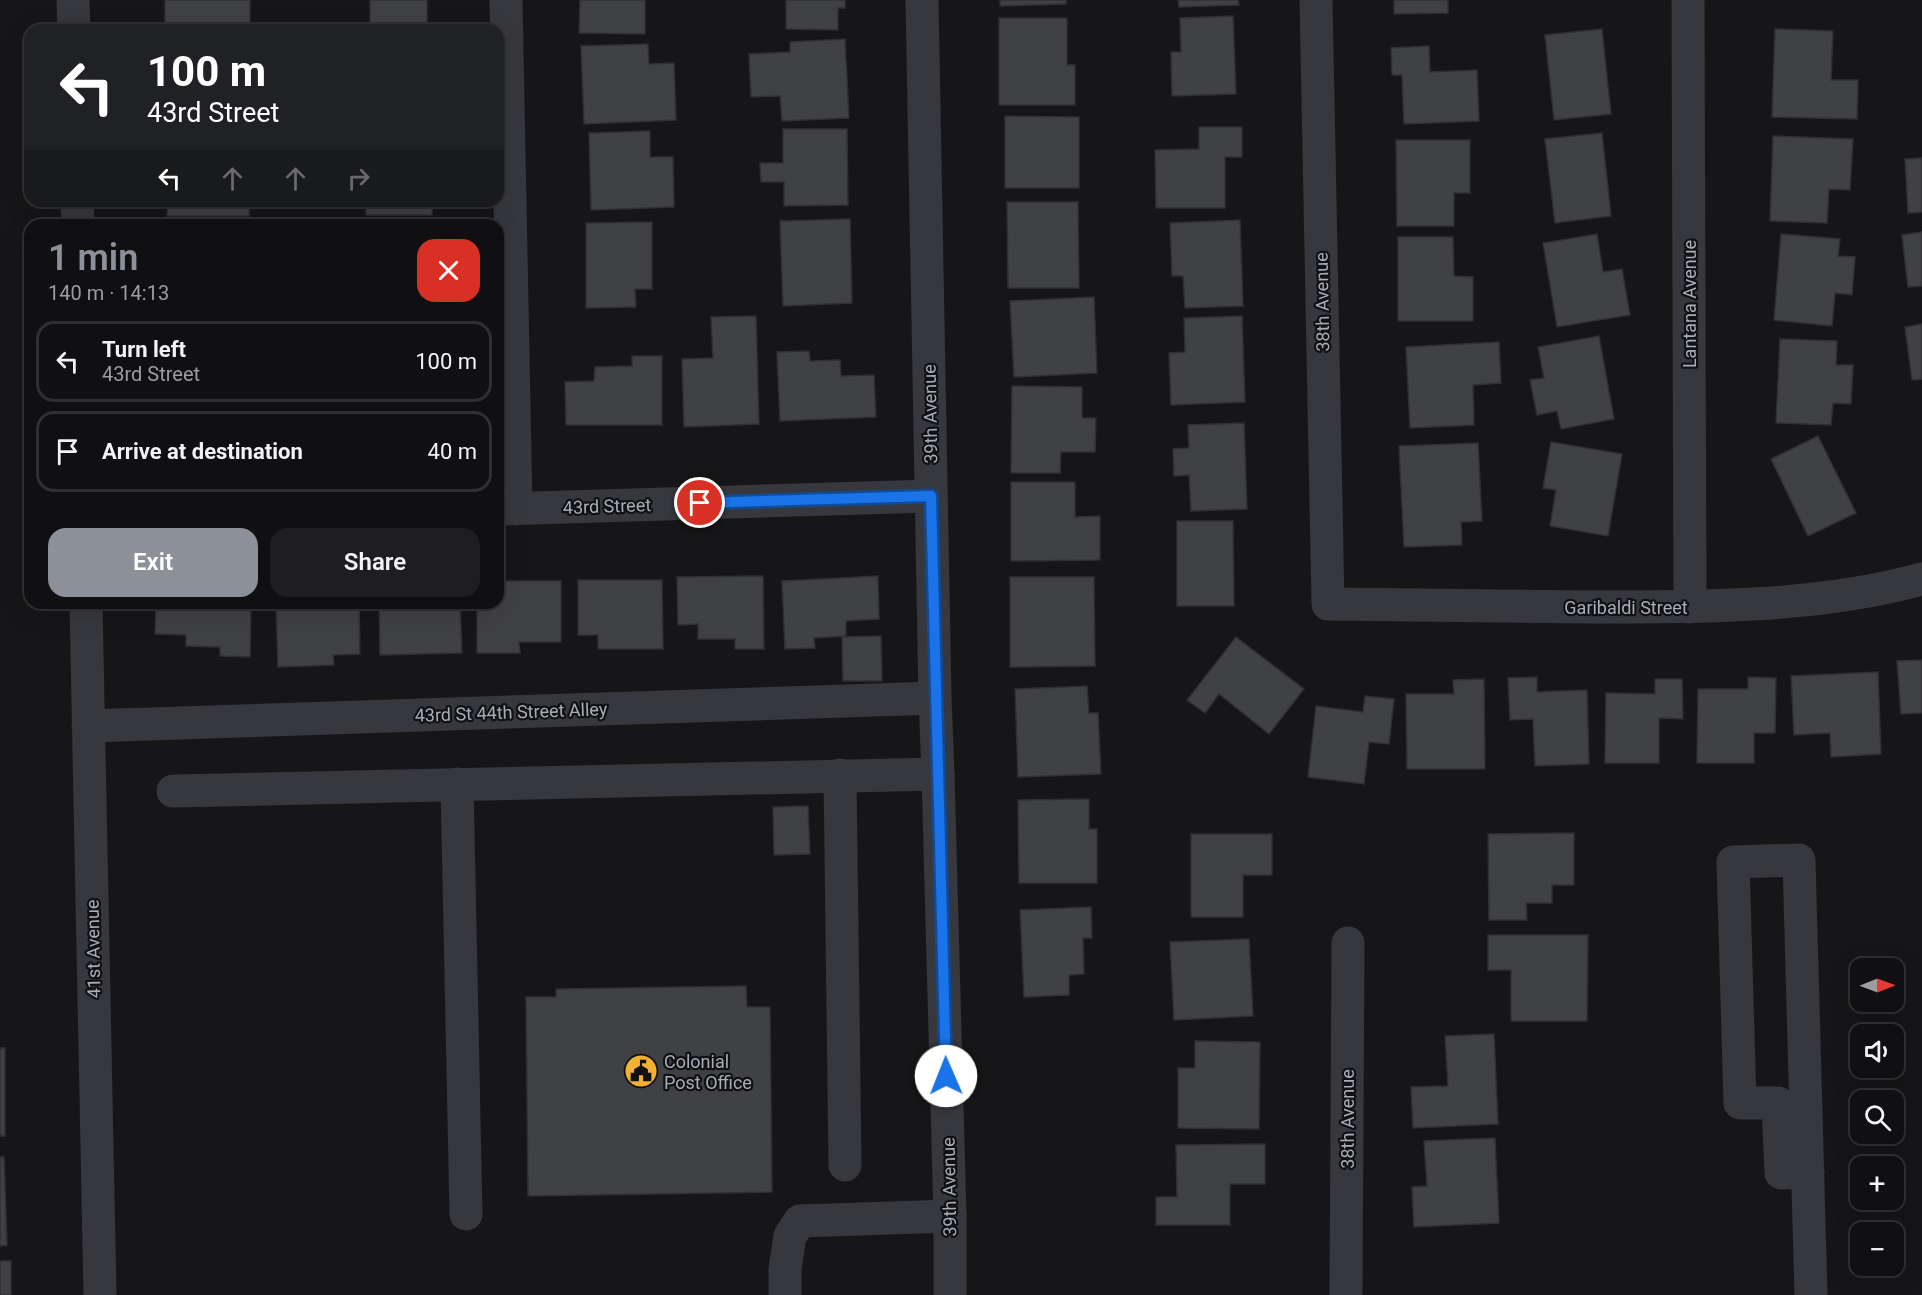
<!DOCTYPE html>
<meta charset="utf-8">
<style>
:root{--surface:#101012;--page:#1e1e20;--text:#f1f3f6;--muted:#9c9d9f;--line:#303032;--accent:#8c9099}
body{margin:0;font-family:Roboto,sans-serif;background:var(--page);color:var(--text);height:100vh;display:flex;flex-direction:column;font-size:22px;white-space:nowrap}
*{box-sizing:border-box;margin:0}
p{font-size:20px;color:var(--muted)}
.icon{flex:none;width:33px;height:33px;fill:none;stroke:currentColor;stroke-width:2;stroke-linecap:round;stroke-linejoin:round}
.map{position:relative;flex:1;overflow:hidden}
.details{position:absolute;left:24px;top:219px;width:480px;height:390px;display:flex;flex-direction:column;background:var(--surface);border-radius:18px;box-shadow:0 6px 24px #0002,0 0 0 2px var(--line)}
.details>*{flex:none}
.hud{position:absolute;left:24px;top:24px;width:480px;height:183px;border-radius:18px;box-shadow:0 6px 24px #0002,0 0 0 2px var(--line);background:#202124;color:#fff;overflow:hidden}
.needle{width:39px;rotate:89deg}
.buttons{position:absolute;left:1850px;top:958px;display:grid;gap:12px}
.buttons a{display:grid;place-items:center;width:54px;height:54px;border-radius:12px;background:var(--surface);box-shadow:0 6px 24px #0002,0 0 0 2px var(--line);font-size:30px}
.pin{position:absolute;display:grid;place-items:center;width:51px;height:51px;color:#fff;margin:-26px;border:3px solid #fff;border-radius:50%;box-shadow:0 2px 6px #0007}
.me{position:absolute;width:66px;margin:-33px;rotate:359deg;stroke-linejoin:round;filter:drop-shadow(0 0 4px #0008)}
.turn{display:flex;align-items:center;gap:21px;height:126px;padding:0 24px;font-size:27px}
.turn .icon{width:78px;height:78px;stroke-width:2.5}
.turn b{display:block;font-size:42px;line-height:51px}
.lanes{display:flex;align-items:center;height:57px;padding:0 24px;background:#0003;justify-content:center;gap:30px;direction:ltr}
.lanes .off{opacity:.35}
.round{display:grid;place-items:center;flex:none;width:63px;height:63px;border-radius:18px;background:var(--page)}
.head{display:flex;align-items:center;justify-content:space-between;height:102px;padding:0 24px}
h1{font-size:36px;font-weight:600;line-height:45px;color:var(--accent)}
.primary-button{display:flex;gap:12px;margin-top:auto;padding:12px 24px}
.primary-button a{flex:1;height:69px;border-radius:18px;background:var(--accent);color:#fff;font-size:24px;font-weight:600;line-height:69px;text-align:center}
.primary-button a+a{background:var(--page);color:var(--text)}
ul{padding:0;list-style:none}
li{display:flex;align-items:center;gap:18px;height:81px;margin:0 12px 9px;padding:0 12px;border:3px solid var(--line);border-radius:18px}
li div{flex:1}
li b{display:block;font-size:22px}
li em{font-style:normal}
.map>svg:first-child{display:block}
.building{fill:#404145;stroke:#303034;stroke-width:1.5}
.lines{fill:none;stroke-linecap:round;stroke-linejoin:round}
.minor{stroke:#37383d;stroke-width:33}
.route-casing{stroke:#114b97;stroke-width:15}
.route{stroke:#1a73e8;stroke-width:10}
.labels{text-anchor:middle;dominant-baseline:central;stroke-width:4.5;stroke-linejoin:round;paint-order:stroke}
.street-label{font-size:18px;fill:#a8adb8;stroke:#111113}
.poi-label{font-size:18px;fill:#a8adb8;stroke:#111113;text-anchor:start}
</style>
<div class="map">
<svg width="1922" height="1295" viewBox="0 0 1922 1295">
<rect width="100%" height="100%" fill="#161618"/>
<g class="building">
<rect x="165" y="0" width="85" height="30"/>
<polygon points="370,0 427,0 427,30 370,29"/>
<polygon points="580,0 645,0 645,34 579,33"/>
<polygon points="786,0 845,0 845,8 838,8 838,30 786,29"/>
<polygon points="1000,0 1066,0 1066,4 1000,6"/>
<polygon points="1178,0 1238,0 1239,5 1179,7"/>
<polygon points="1394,0 1448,0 1448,13 1394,14"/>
<polygon points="1233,16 1236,94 1172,96 1171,52 1181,52 1180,18"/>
<polygon points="999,18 1067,18 1067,65 1075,65 1075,105 999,105"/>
<polygon points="1602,29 1611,114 1554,120 1545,35"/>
<polygon points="1775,29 1833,31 1831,80 1858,80 1857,119 1772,117"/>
<polygon points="845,39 849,118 782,121 780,96 751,97 749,54 790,52 790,42"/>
<polygon points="648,44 649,64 674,63 676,120 584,124 581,46"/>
<polygon points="1429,46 1430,72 1477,70 1479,121 1404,124 1402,75 1392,75 1391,48"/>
<polygon points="1005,116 1079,117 1079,188 1005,188"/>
<polygon points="1199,127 1242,127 1242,157 1225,157 1225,208 1156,208 1155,150 1199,149"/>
<polygon points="783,129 847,129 848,205 784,206 784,182 761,182 760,163 783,163"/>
<polygon points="650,131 650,157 673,157 674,207 591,210 589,133"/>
<polygon points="1602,133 1611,216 1555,223 1545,139"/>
<polygon points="1773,136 1853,139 1850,190 1829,189 1827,223 1770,221"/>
<polygon points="1396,140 1470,140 1470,193 1454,193 1454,226 1397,226"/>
<polygon points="1922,158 1922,212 1908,213 1905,159"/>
<polygon points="168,201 249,201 249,216 167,216"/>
<rect x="366" y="201" width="66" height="14"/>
<polygon points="1007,202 1078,202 1079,288 1008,288"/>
<polygon points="850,219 852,303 783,306 780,221"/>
<polygon points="1240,220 1243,306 1185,308 1183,276 1172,276 1170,223"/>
<polygon points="652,222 652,289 635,289 636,307 586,308 586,223"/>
<polygon points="1922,232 1922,286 1908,287 1902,235"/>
<polygon points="1597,234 1603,272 1622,269 1630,315 1557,327 1543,243"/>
<polygon points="1781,234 1840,239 1838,256 1855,257 1852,295 1835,293 1832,326 1774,320"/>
<polygon points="1398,237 1453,237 1454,276 1473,277 1473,321 1398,321"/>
<polygon points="1094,297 1097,373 1014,377 1010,301"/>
<polygon points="756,316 759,424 684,427 682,359 713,358 711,317"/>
<polygon points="1242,316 1245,402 1171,405 1169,353 1185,352 1184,318"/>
<polygon points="1922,324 1922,379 1912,380 1905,327"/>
<polygon points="1599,336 1614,419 1561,429 1557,411 1537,415 1530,380 1544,378 1538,347"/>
<polygon points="1780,339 1837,341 1836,365 1853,365 1851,404 1833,403 1831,425 1776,423"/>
<polygon points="1499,342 1501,383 1473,385 1474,425 1410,428 1406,347"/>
<polygon points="809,351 810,361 840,360 841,376 874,375 876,417 780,421 777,352"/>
<polygon points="632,356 662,356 662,425 566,425 565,382 594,381 595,367 632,366"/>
<polygon points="1012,386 1082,387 1082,418 1096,418 1095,452 1061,452 1060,473 1011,473"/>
<polygon points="1244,423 1247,509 1191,511 1189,475 1174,476 1173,449 1189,448 1188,425"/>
<polygon points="1818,436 1856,513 1808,536 1771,459"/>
<polygon points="1551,442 1622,454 1608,536 1550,526 1556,490 1543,488"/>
<polygon points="1478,443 1482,521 1461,522 1462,545 1404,547 1399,446"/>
<polygon points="1011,482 1075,482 1075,517 1100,516 1100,560 1011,561"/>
<polygon points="1177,521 1233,521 1234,606 1177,606"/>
<polygon points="763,576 764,649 735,649 735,639 698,639 698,624 678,625 677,577"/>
<polygon points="878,576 879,619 846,621 846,636 814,638 815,648 785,649 782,581"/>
<polygon points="1010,577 1094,577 1095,666 1010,667"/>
<polygon points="578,580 662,580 663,649 598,649 598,635 578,635"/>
<polygon points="498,581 561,581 561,642 519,642 520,653 477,653 477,603 498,603"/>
<polygon points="156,603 251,603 250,657 220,656 220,647 186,646 186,635 155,634"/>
<polygon points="276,603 359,603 360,654 333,655 334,665 278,667"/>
<polygon points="379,603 460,603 462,653 380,655"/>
<polygon points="881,636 882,681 843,681 842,637"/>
<polygon points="1236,637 1304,689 1269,734 1219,694 1205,713 1187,700"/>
<polygon points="1922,660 1922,713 1901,714 1897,661"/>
<polygon points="1878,672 1881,754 1831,757 1830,733 1794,735 1791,676"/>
<polygon points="1537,677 1537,692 1587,690 1589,764 1535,766 1533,719 1510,720 1508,678"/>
<polygon points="1748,677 1776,678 1775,733 1754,733 1754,763 1697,763 1698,689 1748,689"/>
<polygon points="1484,679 1485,769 1407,769 1406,694 1454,694 1453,680"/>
<polygon points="1655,679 1682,679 1683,719 1659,718 1659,763 1605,763 1606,693 1655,694"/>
<polygon points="1087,686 1089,713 1098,713 1101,774 1018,777 1015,689"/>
<polygon points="1365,696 1394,699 1389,744 1369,742 1364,784 1308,777 1316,706 1363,712"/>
<polygon points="1089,799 1089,829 1097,829 1097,883 1019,883 1018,800"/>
<polygon points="808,806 810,854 774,855 773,807"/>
<polygon points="1574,833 1574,885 1552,885 1552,903 1526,903 1527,920 1489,920 1488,834"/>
<polygon points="1191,834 1272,834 1272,875 1243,875 1243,917 1191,917"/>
<polygon points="1091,907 1092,938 1083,938 1084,974 1069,975 1069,995 1024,997 1020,910"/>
<polygon points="1488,935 1588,935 1587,1021 1511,1021 1511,970 1488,970"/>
<polygon points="1249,939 1253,1016 1174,1020 1170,942"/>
<polygon points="746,986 747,1007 770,1007 772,1192 528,1196 526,997 556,997 556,989"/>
<polygon points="1494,1034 1498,1124 1413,1128 1411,1087 1448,1086 1445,1036"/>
<polygon points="1195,1041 1260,1042 1259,1129 1178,1128 1178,1068 1195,1068"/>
<rect x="0" y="1048" width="5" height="88"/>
<polygon points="1495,1138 1499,1223 1414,1227 1412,1187 1427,1186 1424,1141"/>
<polygon points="1265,1144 1265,1184 1230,1184 1230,1225 1156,1225 1156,1197 1177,1197 1176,1145"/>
<polygon points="0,1157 4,1157 7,1245 0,1246"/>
<rect x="0" y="1261" width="11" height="34"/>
</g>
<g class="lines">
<g class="minor">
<polyline points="73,0 74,30"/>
<polyline points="506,0 516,509"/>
<polyline points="922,0 935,698 938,774 950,1216 950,1295"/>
<path d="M 1316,0 L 1328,604 C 1416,605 1504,606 1592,607 C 1701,607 1816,608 1922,579"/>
<polyline points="1688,0 1690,607"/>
<polyline points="77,201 78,225"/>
<polyline points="498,509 931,496"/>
<polyline points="86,603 100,1295"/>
<polyline points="88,726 935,698"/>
<polyline points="840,775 845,1165"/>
<polyline points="457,784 466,1214"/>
<polyline points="173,791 938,774"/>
<polyline points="1808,1172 1781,1173 1778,1103 1740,1103 1733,862 1799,860 1811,1295"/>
<polyline points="785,1295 785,1269 790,1236 800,1221 950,1216"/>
<polyline points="1346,1295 1348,943"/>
</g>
</g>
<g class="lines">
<defs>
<path id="route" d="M 700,503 L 931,496 C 935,690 941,883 946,1076"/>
</defs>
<use href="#route" class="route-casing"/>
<use href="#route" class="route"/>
</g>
<defs>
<symbol id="civic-disc" viewBox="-11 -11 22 22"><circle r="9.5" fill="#f2b134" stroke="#111113"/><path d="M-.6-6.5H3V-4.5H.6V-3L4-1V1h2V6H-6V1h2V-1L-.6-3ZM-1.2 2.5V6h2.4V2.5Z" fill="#111"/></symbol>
</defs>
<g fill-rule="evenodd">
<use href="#civic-disc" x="622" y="1052" width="38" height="38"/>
</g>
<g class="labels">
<g class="street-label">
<text transform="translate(1322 302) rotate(-91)">38th Avenue</text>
<text transform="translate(1689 304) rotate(-90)">Lantana Avenue</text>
<text transform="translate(930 414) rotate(-91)">39th Avenue</text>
<text transform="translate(607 506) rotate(-2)">43rd Street</text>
<text x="1626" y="607">Garibaldi Street</text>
<text transform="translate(511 712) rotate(-2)">43rd St 44th Street Alley</text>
<text transform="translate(93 949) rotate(-91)">41st Avenue</text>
<text transform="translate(1347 1119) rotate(-90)">38th Avenue</text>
<text transform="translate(949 1187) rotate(-91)">39th Avenue</text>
</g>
<g class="poi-label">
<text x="664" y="1061">Colonial<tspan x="664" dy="21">Post Office</tspan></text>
</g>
</g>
</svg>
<div class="buttons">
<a><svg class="needle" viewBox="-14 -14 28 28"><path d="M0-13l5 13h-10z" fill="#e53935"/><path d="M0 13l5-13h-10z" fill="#9c9d9f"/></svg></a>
<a><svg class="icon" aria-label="sound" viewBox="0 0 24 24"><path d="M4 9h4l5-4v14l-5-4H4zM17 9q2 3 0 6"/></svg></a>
<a><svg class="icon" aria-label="search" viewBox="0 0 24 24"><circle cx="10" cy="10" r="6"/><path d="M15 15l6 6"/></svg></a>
<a>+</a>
<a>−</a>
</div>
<div class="pin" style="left:700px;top:503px;background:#d93025"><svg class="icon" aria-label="arrive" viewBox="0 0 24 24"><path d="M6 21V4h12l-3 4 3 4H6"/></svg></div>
<svg class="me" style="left:946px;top:1076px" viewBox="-20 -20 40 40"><circle r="19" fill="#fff"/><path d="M0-13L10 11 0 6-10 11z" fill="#1a73e8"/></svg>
<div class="hud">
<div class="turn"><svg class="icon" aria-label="left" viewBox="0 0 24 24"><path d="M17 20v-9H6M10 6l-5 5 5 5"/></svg><div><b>100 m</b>43rd Street</div></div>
<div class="lanes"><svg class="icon" aria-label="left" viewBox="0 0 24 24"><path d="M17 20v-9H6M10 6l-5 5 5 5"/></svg><svg class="icon off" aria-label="ahead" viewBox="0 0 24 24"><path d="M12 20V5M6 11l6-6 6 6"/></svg><svg class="icon off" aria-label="ahead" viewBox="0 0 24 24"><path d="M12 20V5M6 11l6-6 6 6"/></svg><svg class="icon off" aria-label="right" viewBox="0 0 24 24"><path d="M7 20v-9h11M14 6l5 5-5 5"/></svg></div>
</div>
<section class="details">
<div class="head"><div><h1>1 min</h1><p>140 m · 14:13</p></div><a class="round" style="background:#d93025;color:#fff"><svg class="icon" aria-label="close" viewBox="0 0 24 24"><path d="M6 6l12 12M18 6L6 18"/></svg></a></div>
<ul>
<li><svg class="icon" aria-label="left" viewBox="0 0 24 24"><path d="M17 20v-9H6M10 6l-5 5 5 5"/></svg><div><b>Turn left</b><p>43rd Street</p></div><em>100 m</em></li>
<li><svg class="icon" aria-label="arrive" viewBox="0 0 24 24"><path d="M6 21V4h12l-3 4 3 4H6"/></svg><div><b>Arrive at destination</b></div><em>40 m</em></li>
</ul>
<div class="primary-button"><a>Exit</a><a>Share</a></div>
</section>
</div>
